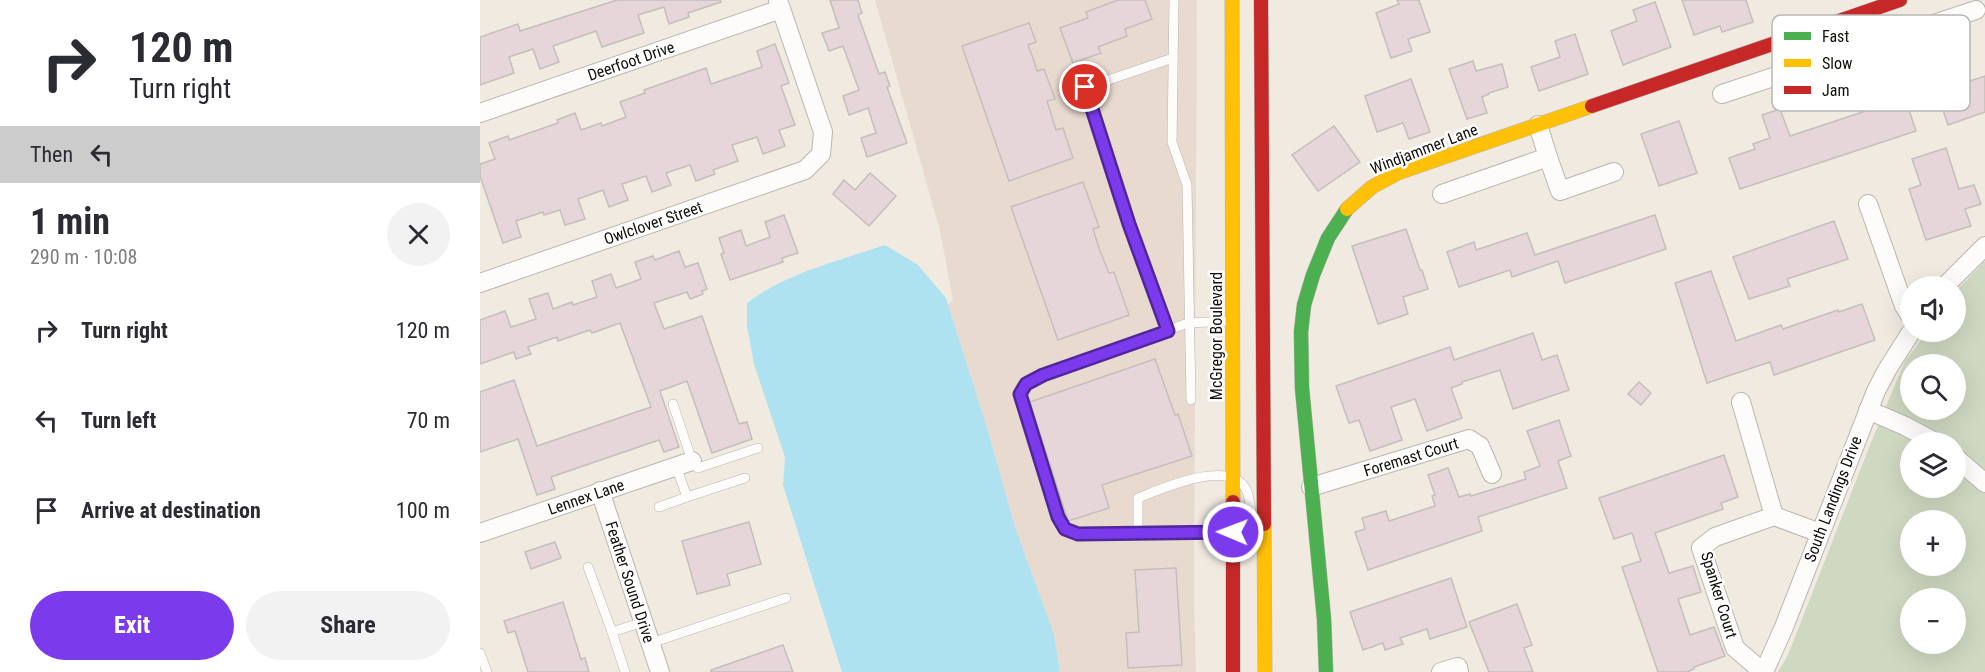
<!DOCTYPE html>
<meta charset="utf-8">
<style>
:root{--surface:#fff;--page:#f2f2f3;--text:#2b2b33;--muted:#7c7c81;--accent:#7c3aed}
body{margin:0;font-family:"Roboto Condensed",sans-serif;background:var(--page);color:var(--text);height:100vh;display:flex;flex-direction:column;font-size:22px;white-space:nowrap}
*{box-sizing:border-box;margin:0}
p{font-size:20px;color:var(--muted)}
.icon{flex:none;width:33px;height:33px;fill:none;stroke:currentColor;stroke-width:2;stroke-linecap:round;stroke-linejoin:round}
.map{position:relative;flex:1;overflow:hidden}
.panel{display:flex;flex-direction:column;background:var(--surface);width:480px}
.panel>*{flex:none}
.guide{background:#fff;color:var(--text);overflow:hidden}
.tools{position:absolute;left:1420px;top:276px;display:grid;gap:12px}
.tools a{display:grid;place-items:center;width:66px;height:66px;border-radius:50%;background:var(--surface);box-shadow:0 6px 24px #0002;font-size:30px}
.pin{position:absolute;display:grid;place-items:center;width:51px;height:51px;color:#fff;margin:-26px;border:3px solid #fff;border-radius:50%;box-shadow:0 2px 6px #0007}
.me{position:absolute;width:66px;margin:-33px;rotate:271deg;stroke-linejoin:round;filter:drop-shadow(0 0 4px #0008)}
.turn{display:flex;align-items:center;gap:21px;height:126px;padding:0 30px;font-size:27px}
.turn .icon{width:78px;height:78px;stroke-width:2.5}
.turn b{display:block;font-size:42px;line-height:51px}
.then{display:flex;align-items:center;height:57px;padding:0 30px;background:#0003;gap:12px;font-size:22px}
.round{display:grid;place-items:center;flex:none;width:63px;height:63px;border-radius:32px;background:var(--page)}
.head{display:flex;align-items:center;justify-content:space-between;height:102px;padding:0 30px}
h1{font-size:36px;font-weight:700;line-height:45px}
.primary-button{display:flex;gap:12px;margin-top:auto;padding:12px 30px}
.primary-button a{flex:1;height:69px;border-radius:36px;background:var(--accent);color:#fff;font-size:24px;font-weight:700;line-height:69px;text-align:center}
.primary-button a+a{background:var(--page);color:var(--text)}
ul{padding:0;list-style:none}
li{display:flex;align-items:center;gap:18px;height:90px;padding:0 30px}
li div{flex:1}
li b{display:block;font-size:22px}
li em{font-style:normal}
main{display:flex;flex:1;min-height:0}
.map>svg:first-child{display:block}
.commercial{fill:#e9dad0}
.green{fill:#cfd8c1;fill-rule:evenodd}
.water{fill:#aee2f1}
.building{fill:#e6d6d9;stroke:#c4bfbc;stroke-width:1.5}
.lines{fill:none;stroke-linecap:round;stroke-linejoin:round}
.lane-casing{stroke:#bbb6af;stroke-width:10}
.street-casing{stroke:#bbb6af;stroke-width:20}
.fast-casing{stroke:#bbb6af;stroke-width:15}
.slow-casing{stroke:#bbb6af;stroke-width:15}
.jam-casing{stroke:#bbb6af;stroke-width:15}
.lane{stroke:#fdfcfa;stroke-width:9}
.street{stroke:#fdfcfa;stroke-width:18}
.fast{stroke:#4caf50;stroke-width:14}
.slow{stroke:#ffc107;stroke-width:14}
.jam{stroke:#c62828;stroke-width:14}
.route-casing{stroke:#51269a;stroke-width:15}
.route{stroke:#7c3aed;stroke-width:10}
.labels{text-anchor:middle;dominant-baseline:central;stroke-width:5;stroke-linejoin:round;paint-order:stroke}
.street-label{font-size:16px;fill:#110e09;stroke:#fff}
.key{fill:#fff;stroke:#b8b7b5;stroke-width:1.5}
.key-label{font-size:16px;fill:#110e09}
</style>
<main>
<section class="panel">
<div class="guide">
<div class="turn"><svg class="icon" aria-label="right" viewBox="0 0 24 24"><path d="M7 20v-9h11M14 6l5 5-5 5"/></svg><div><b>120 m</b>Turn right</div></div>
<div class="then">Then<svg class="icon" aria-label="left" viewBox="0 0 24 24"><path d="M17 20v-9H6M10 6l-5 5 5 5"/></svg></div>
</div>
<div class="head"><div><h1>1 min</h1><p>290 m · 10:08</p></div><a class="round"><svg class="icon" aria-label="close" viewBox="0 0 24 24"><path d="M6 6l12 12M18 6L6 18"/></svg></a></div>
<ul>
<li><svg class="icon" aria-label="right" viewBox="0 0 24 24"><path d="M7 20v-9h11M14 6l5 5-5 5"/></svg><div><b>Turn right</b></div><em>120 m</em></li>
<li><svg class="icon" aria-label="left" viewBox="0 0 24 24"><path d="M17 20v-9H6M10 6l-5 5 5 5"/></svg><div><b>Turn left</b></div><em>70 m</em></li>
<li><svg class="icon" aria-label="arrive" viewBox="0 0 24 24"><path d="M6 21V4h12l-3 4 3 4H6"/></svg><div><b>Arrive at destination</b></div><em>100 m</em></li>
</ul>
<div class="primary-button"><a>Exit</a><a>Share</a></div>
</section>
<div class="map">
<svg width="1505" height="672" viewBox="0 0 1505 672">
<rect width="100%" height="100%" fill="#f0eae1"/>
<polygon class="commercial" points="395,0 717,0 714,598 716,672 580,672 574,634 535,527 509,434 468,305 473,300 460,231"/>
<path class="green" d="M 1505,261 L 1505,672 L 1298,672 L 1308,655 L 1392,440 L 1425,361 L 1447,332 L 1476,332 L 1476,291 ZM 1431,364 L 1476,364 L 1476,410 L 1431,410 ZM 1431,442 L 1476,442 L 1476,488 L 1431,488 ZM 1431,520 L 1476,520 L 1476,566 L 1431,566 ZM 1431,598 L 1476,598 L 1476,644 L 1431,644 Z"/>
<path class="water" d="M 405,245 L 438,265 L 466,298 L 509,434 L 535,527 L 574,634 L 580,672 L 362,672 L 303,485 L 305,457 L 274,364 L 267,326 L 267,303 C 306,273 358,261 405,245 Z"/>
<g class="building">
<polygon points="137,0 240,0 241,2 208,13 209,17 189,24 184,7 158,15 164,33 122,47 116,31 73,46 79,62 60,69 53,49 29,57 34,73 0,85 0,37 38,24 40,31"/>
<polygon points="350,0 378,0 382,13 378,15 399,74 405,72 410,86 407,87 427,143 387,157 381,138 396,133 388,108 369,115 363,96 379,90 363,46 349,51 342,33 359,28"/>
<polygon points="638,0 665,0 672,19 645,29 647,36 618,47 621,53 593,63 580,28 608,18 606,12"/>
<polygon points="917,0 939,0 950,32 928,39 932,51 911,58 896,13 919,4"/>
<polygon points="1202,0 1266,0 1273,22 1242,32 1240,26 1214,35"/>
<polygon points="1175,2 1191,47 1143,65 1131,31 1157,21 1153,10"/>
<polygon points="549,23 556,42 548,45 553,58 557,71 564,69 575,99 567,101 576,130 583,128 593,158 529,181 482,46"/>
<polygon points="1095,34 1108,74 1059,91 1051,67 1080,57 1075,41"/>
<polygon points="295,44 309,83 301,86 315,125 299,130 305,146 283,154 277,137 252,145 258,161 233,170 235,174 216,181 210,165 186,173 191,185 172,192 166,176 142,184 148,200 129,207 123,190 98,199 105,219 85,225 80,210 64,215 63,212 36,221 41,237 23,243 0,176 0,164 15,159 9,143 28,136 29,140 78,123 77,120 95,113 101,130 121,123 122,126 146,117 140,102 165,93 164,90 226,68 231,84 282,67 277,51"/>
<polygon points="993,61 996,71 1022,64 1028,87 1009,93 1009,94 1002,97 1007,113 987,119 969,69"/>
<polygon points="1505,76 1505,112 1468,125 1457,92"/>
<polygon points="931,79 950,132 929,139 923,123 897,132 885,96"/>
<polygon points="1423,92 1436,131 1260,189 1249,158 1275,149 1273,144 1290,138 1282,115 1300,109 1310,136 1398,107 1396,101"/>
<polygon points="1199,121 1217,173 1179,186 1161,134"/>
<polygon points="854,126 880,162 838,191 812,155"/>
<polygon points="1466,148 1479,189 1494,185 1501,204 1485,209 1491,226 1446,240 1429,189 1441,185 1432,159"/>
<polygon points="390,173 416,196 389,226 353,194 364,180 375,190"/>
<polygon points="603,182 619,227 613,229 620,251 629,273 634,272 649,315 578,340 531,207"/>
<polygon points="304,215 318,253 302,258 303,262 250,280 241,254 244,253 239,238 261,230 266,246 290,237 285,222"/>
<polygon points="1175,215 1186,249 1085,283 1078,261 1032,277 1030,270 979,287 967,252 994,242 996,250 1047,233 1055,255"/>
<polygon points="1354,221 1368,259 1307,279 1310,286 1269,299 1253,257"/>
<polygon points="926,229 940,270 942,270 948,289 923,297 928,314 898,324 872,246"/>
<polygon points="199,251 205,267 218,263 227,289 222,291 223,294 210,299 207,292 174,303 184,329 222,316 259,424 267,422 272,439 232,453 207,381 180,391 199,447 184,452 179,440 71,477 75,489 57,495 38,439 0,452 0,392 34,380 57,446 171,407 140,323 112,333 110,330 78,341 77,337 48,347 51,354 36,359 34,352 0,364 0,320 25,311 31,327 56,319 49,299 68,293 73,309 92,302 93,305 117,297 112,281 131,274 136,288 161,279 155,262 173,256 175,260"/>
<polygon points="1231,271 1256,341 1301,325 1303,329 1358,310 1359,312 1382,304 1395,340 1294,375 1290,362 1227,383 1195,283"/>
<polygon points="1053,333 1062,360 1077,355 1089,390 1033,409 1020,370 982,382 982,384 971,388 982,418 947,431 935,399 911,407 922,440 890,451 879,420 869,423 856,386 970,347 974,360"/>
<polygon points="675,359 695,415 698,414 712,456 622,485 629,508 588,521 550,402"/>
<polygon points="1159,382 1171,393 1161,405 1148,394"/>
<polygon points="1079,420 1091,456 1078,461 1087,488 998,517 1002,531 888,570 875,532 885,529 882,518 906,511 909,521 955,506 952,496 955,495 948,475 968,468 979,497 990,494 991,496 1046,479 1044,472 1060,466 1047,431"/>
<polygon points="1244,455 1258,497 1241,503 1243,509 1175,533 1189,573 1213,566 1221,592 1198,599 1210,635 1234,627 1245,656 1214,667 1214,669 1207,672 1178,672 1142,567 1161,561 1152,533 1134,539 1119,498"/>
<polygon points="269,522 281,564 247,574 250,585 217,594 202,541"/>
<polygon points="75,542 81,558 51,569 45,552"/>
<polygon points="696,568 702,665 648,668 646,633 659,632 655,570"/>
<polygon points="971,578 987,627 950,639 947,629 920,638 923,644 905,650 903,643 883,650 870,612"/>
<polygon points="83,602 101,659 105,658 109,672 48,672 35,631 28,633 24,621"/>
<polygon points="1037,604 1052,645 1044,648 1053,672 1009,672 989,622"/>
<polygon points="303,645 313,672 231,672 231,670"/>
</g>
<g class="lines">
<defs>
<g id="lane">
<polyline points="694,0 692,142 707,185 711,400"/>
<polyline points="688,331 649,224 605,88 693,58"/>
<polyline points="193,404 212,461 218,468 278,448"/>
<polyline points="196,466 207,497 265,478"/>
<polyline points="179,507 207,497"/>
<polyline points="750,532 599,534 585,529 578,517 540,394 546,384 563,375 708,323 750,321"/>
<path d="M 658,533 L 658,498 C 682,489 748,458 766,489 C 772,501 768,514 777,528"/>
<polyline points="108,567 132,632"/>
<polyline points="171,643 306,598"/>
<polyline points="0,653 7,672"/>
<polyline points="145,672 132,632 163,622"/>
</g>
<g id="street">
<polyline points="1242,94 1496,10"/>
<polyline points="0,113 301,9"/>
<polyline points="1058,125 1068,157"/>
<polyline points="962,194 1068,157 1080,191 1134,172"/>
<polyline points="1388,204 1424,306 1431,317"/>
<polyline points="0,283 325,170 341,154 343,132 298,0"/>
<polyline points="1465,286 1505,246"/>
<polyline points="1261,402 1294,516"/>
<polyline points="1388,410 1425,426 1455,442"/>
<polyline points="1476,458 1505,483"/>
<polyline points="831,487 989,439 1000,446 1012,474"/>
<polyline points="120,491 180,672"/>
<polyline points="0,533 212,461"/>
<polyline points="961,672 978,667 979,672"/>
<polyline points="1283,672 1255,648 1221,548 1235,537 1294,516 1340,533"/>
<polyline points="1284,672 1304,627 1396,391 1407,370 1431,332"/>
</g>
<polyline id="fast" points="846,672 844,619 822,388 821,332 824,305 833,275 848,238 867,209"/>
<g id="slow">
<polyline points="752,0 753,502"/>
<polyline points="867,209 892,187 918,173 1112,106"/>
<polyline points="784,524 785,672"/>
</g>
<g id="jam">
<polyline points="781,0 784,524"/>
<polyline points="1112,106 1420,0"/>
<polyline points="753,502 753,672"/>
</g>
</defs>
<use href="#lane" class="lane-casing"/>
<use href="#street" class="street-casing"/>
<use href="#fast" class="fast-casing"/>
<use href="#slow" class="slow-casing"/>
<use href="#jam" class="jam-casing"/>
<use href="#lane" class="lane"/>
<use href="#street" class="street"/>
<use href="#fast" class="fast"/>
<use href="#slow" class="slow"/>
<use href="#jam" class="jam"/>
</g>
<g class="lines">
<defs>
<polyline id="route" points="605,87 649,224 688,331 563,375 546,384 540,394 578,517 585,529 598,534 753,532"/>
</defs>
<use href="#route" class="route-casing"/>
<use href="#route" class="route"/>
</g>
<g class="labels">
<g class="street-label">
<text transform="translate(151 61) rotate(-19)">Deerfoot Drive</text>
<text transform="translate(944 149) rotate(-21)">Windjammer Lane</text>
<text transform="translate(173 223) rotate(-19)">Owlclover Street</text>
<text transform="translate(736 336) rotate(-90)">McGregor Boulevard</text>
<text transform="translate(931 457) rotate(-17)">Foremast Court</text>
<text transform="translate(106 497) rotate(-19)">Lennex Lane</text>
<text transform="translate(1353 499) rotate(-69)">South Landings Drive</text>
<text transform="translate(150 582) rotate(72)">Feather Sound Drive</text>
<text transform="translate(1239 595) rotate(73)">Spanker Court</text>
</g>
</g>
<rect x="1292" y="15" width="198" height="96" rx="9" class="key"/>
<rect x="1304" y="32" width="27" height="8" fill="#4caf50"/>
<rect x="1304" y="59" width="27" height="8" fill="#ffc107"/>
<rect x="1304" y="86" width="27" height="8" fill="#c62828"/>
<g class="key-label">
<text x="1342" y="42">Fast</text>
<text x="1342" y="69">Slow</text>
<text x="1342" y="96">Jam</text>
</g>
</svg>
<div class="tools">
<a><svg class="icon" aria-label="sound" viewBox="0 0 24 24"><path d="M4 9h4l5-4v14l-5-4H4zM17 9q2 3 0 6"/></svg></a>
<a><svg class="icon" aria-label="search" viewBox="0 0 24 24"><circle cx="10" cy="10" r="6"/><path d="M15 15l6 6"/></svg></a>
<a><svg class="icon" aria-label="layers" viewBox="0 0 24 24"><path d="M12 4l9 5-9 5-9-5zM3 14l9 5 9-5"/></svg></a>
<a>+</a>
<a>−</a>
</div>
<div class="pin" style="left:605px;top:87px;background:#d93025"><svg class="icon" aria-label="arrive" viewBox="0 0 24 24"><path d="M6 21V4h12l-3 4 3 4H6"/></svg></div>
<svg class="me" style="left:753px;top:532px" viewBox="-20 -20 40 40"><circle r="17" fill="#7c3aed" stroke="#fff" stroke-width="3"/><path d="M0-11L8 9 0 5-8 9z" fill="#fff"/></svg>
</div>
</main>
